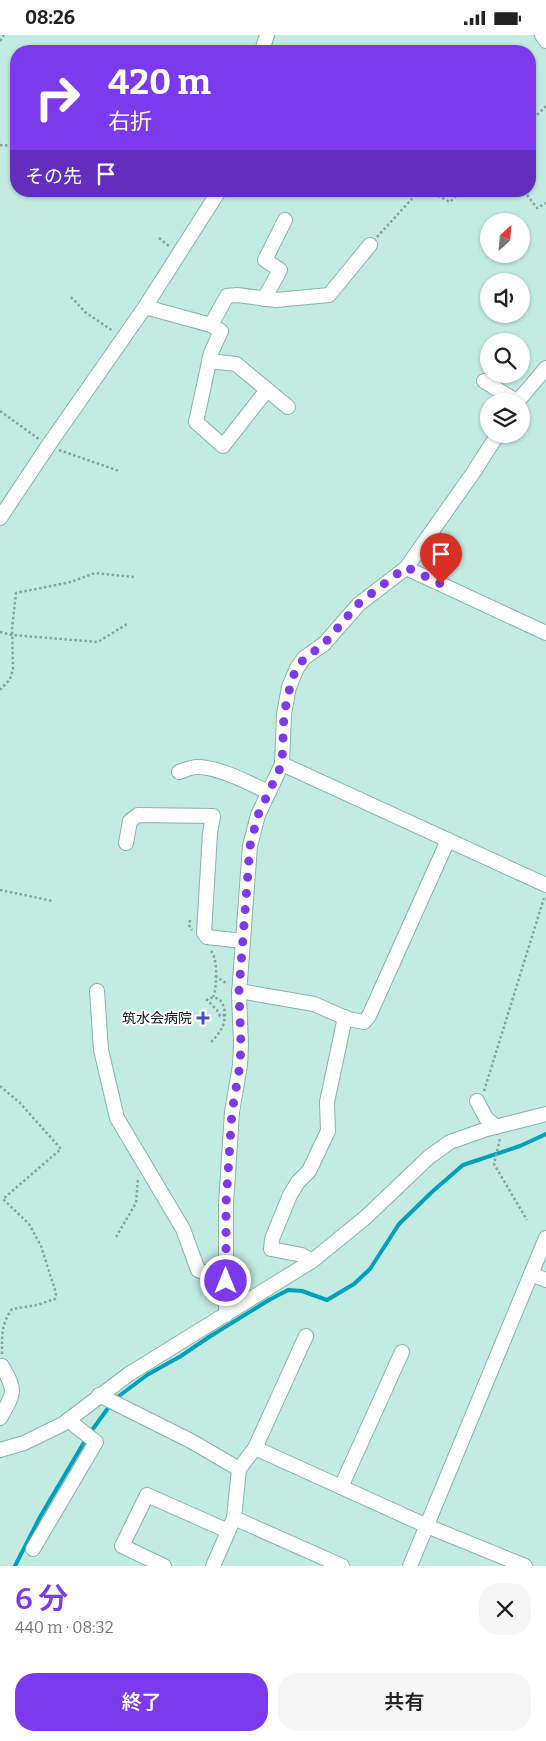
<!DOCTYPE html>
<html lang="ja">
<meta charset="utf-8">
<style>
:root{--surface:#fff;--page:#f6f6f6;--text:#222;--muted:#767676;--accent:#7c3aed}
body{margin:0;font-family:Bitter,"Noto Sans JP",serif;background:var(--page);color:var(--text);height:100vh;display:flex;flex-direction:column;font-size:19px;white-space:nowrap}
*{box-sizing:border-box;margin:0}
p{font-size:16px;color:var(--muted)}
.icon{flex:none;width:28px;height:28px;fill:none;stroke:currentColor;stroke-width:2;stroke-linecap:round;stroke-linejoin:round}
.map{position:relative;height:1531px;overflow:hidden}
.details{display:flex;flex-direction:column;background:var(--surface);flex:1}
.details>*{flex:none}
.banner{position:absolute;left:10px;top:10px;width:526px;height:152px;border-radius:20px;box-shadow:0 1px 4px #0004;background:#7c3aed;color:#fff;overflow:hidden}
.needle{width:32px;rotate:26deg}
.fabs{position:absolute;left:480px;top:178px;display:grid;gap:10px}
.fabs a{display:grid;place-items:center;width:50px;height:50px;border-radius:50%;background:var(--surface);box-shadow:0 1px 4px #0004;font-size:25px}
.pin{position:absolute;display:grid;place-items:center;width:42px;height:42px;color:#fff;margin:-51px -21px;border-radius:50% 50% 50% 0;rotate:-45deg;box-shadow:0 0 5px #0007}
.pin .icon{rotate:45deg}
.me{position:absolute;width:55px;margin:-28px;rotate:0deg;stroke-linejoin:round;filter:drop-shadow(0 0 4px #0008)}
.turn{display:flex;align-items:center;gap:18px;height:105px;padding:0 15px;font-size:22px}
.turn .icon{width:65px;height:65px;stroke-width:2.5}
.turn b{display:block;font-size:35px;line-height:42px}
.then{display:flex;align-items:center;height:48px;padding:0 15px;background:#0003;gap:10px;font-size:19px}
.round{display:grid;place-items:center;flex:none;width:52px;height:52px;border-radius:20px;background:var(--page)}
.summary{display:flex;align-items:center;justify-content:space-between;height:85px;padding:0 15px}
h1{font-size:30px;font-weight:600;line-height:38px;color:var(--accent)}
.action{display:flex;gap:10px;margin-top:auto;padding:10px 15px}
.action a{flex:1;height:58px;border-radius:20px;background:var(--accent);color:#fff;font-size:20px;font-weight:600;line-height:58px;text-align:center}
.action a+a{background:var(--page);color:var(--text)}
.status{display:flex;justify-content:space-between;align-items:center;height:35px;padding:0 25px;background:var(--surface);direction:ltr}
.status svg{height:14px;fill:currentColor}
.map>svg:first-child{display:block}
.lines{fill:none;stroke-linecap:round;stroke-linejoin:round}
.stream{stroke:#009fba;stroke-width:4}
.minor-casing{stroke:#89b2a8;stroke-width:16}
.path{stroke:#83a49c;stroke-width:2.5;stroke-dasharray:2.5 2.5;stroke-linecap:butt}
.minor{stroke:#fff;stroke-width:14}
.route{stroke:#7c3aed;stroke-width:9;stroke-dasharray:0 16.2}
.poi-dot{fill:#4052c6;stroke:#fff;stroke-width:2}
.labels{text-anchor:middle;dominant-baseline:central;stroke-width:4;stroke-linejoin:round;paint-order:stroke}
.poi-label{font-size:14px;fill:#03120e;stroke:#fff;text-anchor:end}
</style>
<div class="status"><b>08:26</b><svg viewBox="0 0 49 12"><path d="M0 12V9h3v3zM5 12V6h3v6zM10 12V3h3v9zM15 12V0h3v12zM26 1h20v11H26zM47 4h2v5h-2z"/></svg></div>
<div class="map">
<svg width="546" height="1531" viewBox="0 0 546 1531">
<rect width="100%" height="100%" fill="#c2ece2"/>
<g class="lines">
<g class="stream">
<polyline points="115,1364 147,1340 181,1321 209,1302 269,1265 288,1255 302,1256 327,1265 354,1249 370,1234 399,1189 433,1156 463,1130 520,1111 546,1099"/>
<polyline points="90,1398 111,1369"/>
<polyline points="15,1531 40,1482 86,1404"/>
</g>
<defs>
<g id="minor">
<polyline points="542,0 546,6"/>
<polyline points="262,16 267,0"/>
<polyline points="264,264 280,235 265,225 285,185"/>
<polyline points="145,272 211,290 227,261 237,260 276,265 329,260 370,210"/>
<polyline points="211,290 221,296 211,318 196,387 223,411 266,356"/>
<polyline points="209,326 236,329 288,372"/>
<polyline points="484,346 516,366"/>
<polyline points="518,366 546,333"/>
<polyline points="0,483 48,411 145,272 219,156"/>
<polyline points="406,533 546,598"/>
<polyline points="282,729 546,850"/>
<path d="M 179,737 C 184,735 190,733 195,732 C 218,731 248,748 269,757"/>
<polyline points="126,808 130,786 138,780 213,781 210,798 204,898 207,902 243,906"/>
<polyline points="97,956 101,1015 117,1083 183,1194 198,1235 226,1246"/>
<polyline points="239,956 314,969 348,984 364,987 369,981 448,805"/>
<polyline points="477,1066 486,1083 496,1092"/>
<polyline points="312,1226 302,1220 271,1214 272,1204 290,1160 298,1147 309,1136 328,1096 327,1067 345,982"/>
<polyline points="531,1239 546,1245"/>
<polyline points="226,1280 226,1169 232,1077 240,1030 241,1010 239,959 250,811 258,780 282,729 284,679 289,652 297,633 304,623 324,609 359,569 406,533 473,438 498,399"/>
<polyline points="99,1360 191,1406 239,1434 234,1483 213,1531"/>
<path d="M 0,1383 C 14,1358 17,1357 2,1331"/>
<polyline points="255,1413 427,1491 525,1531"/>
<polyline points="0,1415 24,1408 63,1389 129,1339 312,1226 366,1182 429,1122 450,1107 487,1094 546,1079"/>
<polyline points="239,1434 255,1413 306,1301"/>
<polyline points="341,1452 402,1317"/>
<polyline points="234,1483 342,1531"/>
<polyline points="33,1514 96,1407 68,1385"/>
<polyline points="164,1531 122,1511 147,1460 228,1496"/>
<polyline points="410,1531 546,1203"/>
</g>
</defs>
<use href="#minor" class="minor-casing"/>
<g class="path">
<polyline points="0,6 4,0"/>
<polyline points="530,87 546,71"/>
<polyline points="0,110 16,111"/>
<polyline points="429,156 450,167 461,156"/>
<polyline points="524,156 537,173 546,168"/>
<polyline points="377,202 419,156"/>
<polyline points="159,203 169,211"/>
<polyline points="71,262 85,277 113,296"/>
<polyline points="0,376 39,404"/>
<polyline points="59,415 119,436"/>
<polyline points="0,597 12,600 98,607 127,589"/>
<polyline points="0,655 10,644 13,634 12,594 16,558 71,547 95,538 134,542"/>
<polyline points="0,855 53,866"/>
<polyline points="190,885 189,890 192,895"/>
<path d="M 211,916 C 218,923 217,953 213,962"/>
<polyline points="215,941 226,948"/>
<path d="M 211,1007 C 220,998 225,991 225,978 C 223,968 221,961 209,963 L 207,965 L 217,975 L 220,981 L 225,980"/>
<path d="M 0,1051 L 20,1068 L 61,1114 L 3,1164 L 29,1189 L 41,1211 L 56,1258 L 55,1264 L 37,1270 L 12,1274 C 1,1289 2,1301 2,1319"/>
<polyline points="484,1056 544,863"/>
<polyline points="500,1104 494,1129 527,1185"/>
<polyline points="116,1202 136,1168 138,1144"/>
</g>
<use href="#minor" class="minor"/>
</g>
<g class="lines">
<polyline class="route" points="226,1246 226,1169 232,1077 240,1030 241,1010 239,956 250,811 258,780 282,729 284,679 290,652 296,633 304,624 324,609 358,569 406,532 441,549"/>
</g>
<path class="poi-dot" d="M200.5 975.5h5v5h5v5h-5v5h-5v-5h-5v-5h5z"/>
<g class="labels">
<g class="poi-label">
<text x="192" y="983">筑水会病院</text>
</g>
</g>
</svg>
<div class="fabs">
<a><svg class="needle" viewBox="-14 -14 28 28"><path d="M0-13l5 13h-10z" fill="#e53935"/><path d="M0 13l5-13h-10z" fill="#767676"/></svg></a>
<a><svg class="icon" aria-label="sound" viewBox="0 0 24 24"><path d="M4 9h4l5-4v14l-5-4H4zM17 9q2 3 0 6"/></svg></a>
<a><svg class="icon" aria-label="search" viewBox="0 0 24 24"><circle cx="10" cy="10" r="6"/><path d="M15 15l6 6"/></svg></a>
<a><svg class="icon" aria-label="layers" viewBox="0 0 24 24"><path d="M12 4l9 5-9 5-9-5zM3 14l9 5 9-5"/></svg></a>
</div>
<div class="pin" style="left:441px;top:549px;background:#d93025"><svg class="icon" aria-label="arrive" viewBox="0 0 24 24"><path d="M6 21V4h12l-3 4 3 4H6"/></svg></div>
<svg class="me" style="left:226px;top:1246px" viewBox="-20 -20 40 40"><circle r="17" fill="#7c3aed" stroke="#fff" stroke-width="3"/><path d="M0-11L8 9 0 5-8 9z" fill="#fff"/></svg>
<div class="banner">
<div class="turn"><svg class="icon" aria-label="right" viewBox="0 0 24 24"><path d="M7 20v-9h11M14 6l5 5-5 5"/></svg><div><b>420 m</b>右折</div></div>
<div class="then">その先<svg class="icon" aria-label="arrive" viewBox="0 0 24 24"><path d="M6 21V4h12l-3 4 3 4H6"/></svg></div>
</div>
</div>
<section class="details">
<div class="summary"><div><h1>6 分</h1><p>440 m · 08:32</p></div><a class="round"><svg class="icon" aria-label="close" viewBox="0 0 24 24"><path d="M6 6l12 12M18 6L6 18"/></svg></a></div>
<div class="action"><a>終了</a><a>共有</a></div>
</section>
